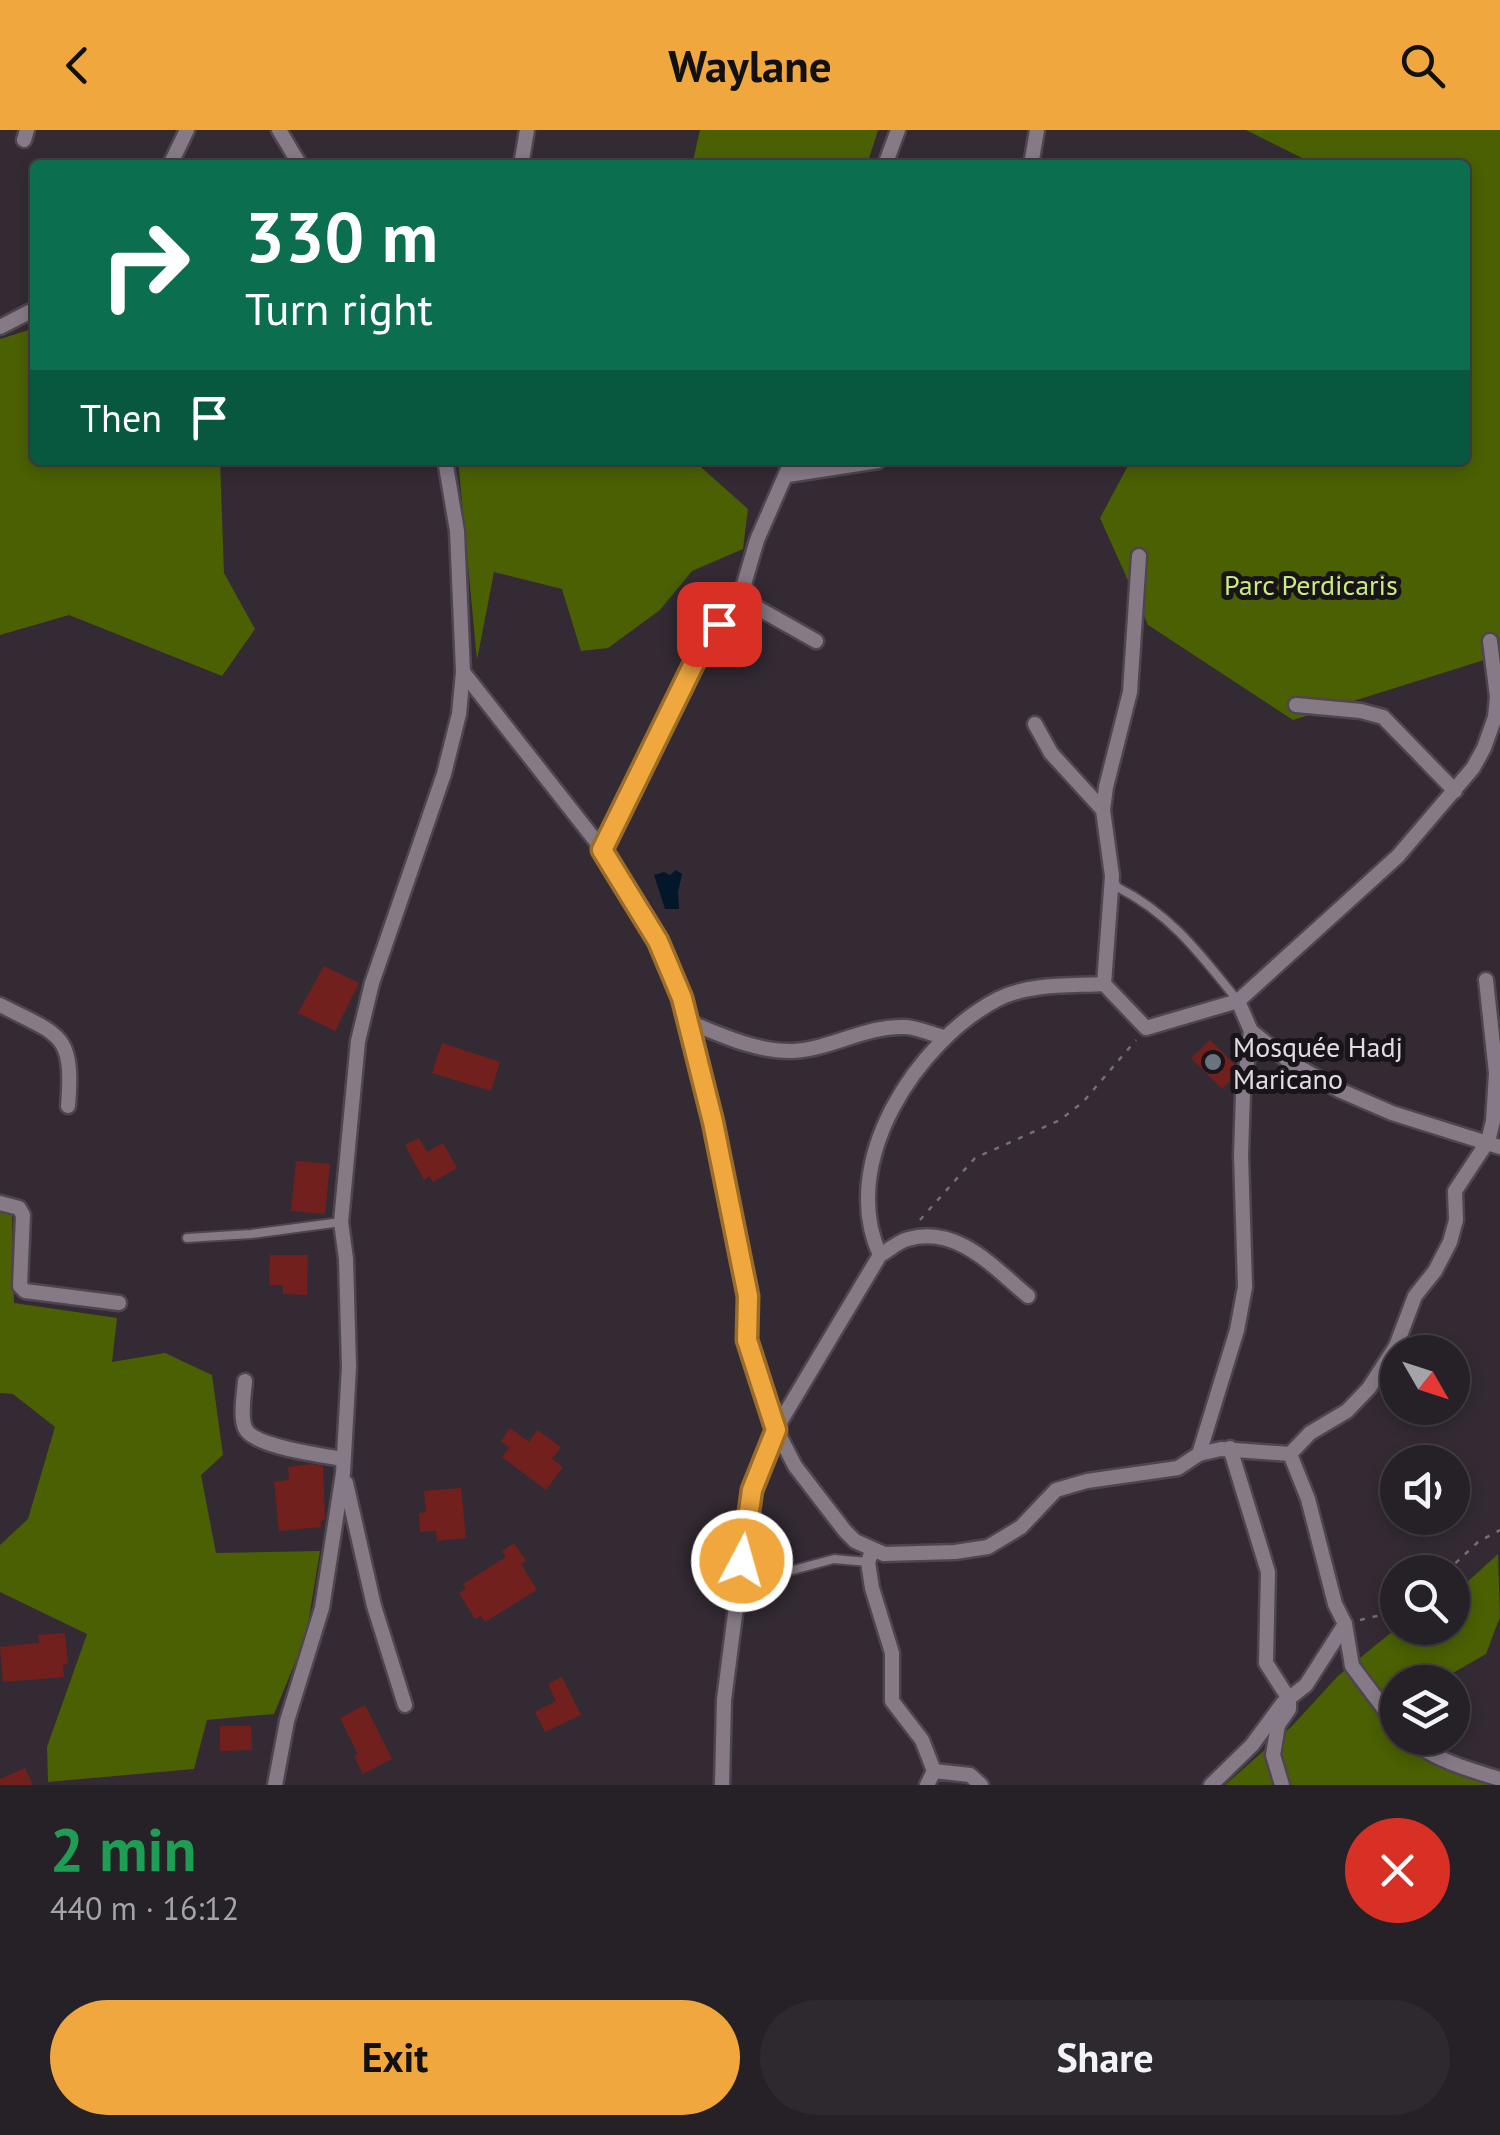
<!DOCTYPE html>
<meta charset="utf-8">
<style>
:root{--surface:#262027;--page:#2e282f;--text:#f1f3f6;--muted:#a4a3a7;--line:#423e44;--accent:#efa73e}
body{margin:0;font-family:"PT Sans",sans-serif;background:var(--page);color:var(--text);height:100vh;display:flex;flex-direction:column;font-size:38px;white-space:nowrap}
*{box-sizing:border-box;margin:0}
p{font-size:32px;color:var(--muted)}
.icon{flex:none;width:55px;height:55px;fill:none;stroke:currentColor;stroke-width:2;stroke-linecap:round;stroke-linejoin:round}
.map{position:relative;height:1655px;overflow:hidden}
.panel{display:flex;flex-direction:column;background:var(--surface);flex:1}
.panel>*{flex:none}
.hud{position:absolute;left:30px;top:30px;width:1440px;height:305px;border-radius:10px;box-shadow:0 5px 15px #0003,0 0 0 2px var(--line);background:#0b6e4f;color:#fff;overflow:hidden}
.needle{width:65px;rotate:129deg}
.fabs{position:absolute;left:1380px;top:1205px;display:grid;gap:20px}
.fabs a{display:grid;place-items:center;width:90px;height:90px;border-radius:50%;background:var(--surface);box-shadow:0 5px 15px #0003,0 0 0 2px var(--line);font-size:50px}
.pin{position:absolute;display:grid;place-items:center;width:85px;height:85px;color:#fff;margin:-42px;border-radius:20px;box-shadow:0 5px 15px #0006}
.me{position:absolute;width:110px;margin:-55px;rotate:6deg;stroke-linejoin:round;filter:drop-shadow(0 0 8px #0008)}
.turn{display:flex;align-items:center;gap:35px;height:210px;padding:0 50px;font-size:45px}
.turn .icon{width:130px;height:130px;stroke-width:2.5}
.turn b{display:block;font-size:70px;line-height:85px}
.then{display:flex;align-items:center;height:95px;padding:0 50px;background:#0003;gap:20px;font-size:38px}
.round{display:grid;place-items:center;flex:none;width:105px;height:105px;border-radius:52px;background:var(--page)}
.summary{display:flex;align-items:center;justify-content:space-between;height:170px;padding:0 50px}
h1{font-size:60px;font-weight:700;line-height:75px;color:#1e9e55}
.action{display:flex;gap:20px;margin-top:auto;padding:20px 50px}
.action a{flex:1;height:115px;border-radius:60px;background:var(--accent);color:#111;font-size:40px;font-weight:700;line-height:115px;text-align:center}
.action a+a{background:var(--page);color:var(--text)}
header{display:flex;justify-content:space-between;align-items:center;height:130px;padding:0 50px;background:var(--accent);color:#111;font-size:45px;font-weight:700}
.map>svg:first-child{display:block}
.green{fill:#4a6003}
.water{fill:#04172a}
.building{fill:#72201d}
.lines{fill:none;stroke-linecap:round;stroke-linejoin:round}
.lane-casing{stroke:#4e464f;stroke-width:12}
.street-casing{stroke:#4e464f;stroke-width:19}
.path{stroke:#776f78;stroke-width:2.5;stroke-dasharray:5 8;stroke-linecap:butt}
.lane{stroke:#857a86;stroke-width:8}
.street{stroke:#857a86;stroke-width:14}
.route-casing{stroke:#9b6d28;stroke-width:25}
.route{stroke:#efa73e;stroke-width:18}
.worship-dot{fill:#6b7280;stroke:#181419;stroke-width:4}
.labels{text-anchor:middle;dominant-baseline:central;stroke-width:10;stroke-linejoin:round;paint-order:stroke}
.park-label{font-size:28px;fill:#c9ec7c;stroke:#181419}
.poi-label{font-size:28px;fill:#e1dbe2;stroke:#181419;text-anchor:start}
</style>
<header><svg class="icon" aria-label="back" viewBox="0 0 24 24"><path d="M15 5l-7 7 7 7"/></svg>Waylane<svg class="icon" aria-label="search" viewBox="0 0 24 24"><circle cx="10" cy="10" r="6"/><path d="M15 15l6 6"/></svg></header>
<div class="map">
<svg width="1500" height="1655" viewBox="0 0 1500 1655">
<rect width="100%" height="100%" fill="#332a34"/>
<g class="green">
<polygon points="700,0 878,0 867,35 692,35"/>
<polygon points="1246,0 1500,0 1500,525 1293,590 1148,495 1100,388 1131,330 1465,330 1465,35 1316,35"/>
<polygon points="35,198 35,330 220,330 224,443 255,499 222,546 69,485 0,505 0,209"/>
<polygon points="458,330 693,330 748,379 743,419 692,441 660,480 608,518 581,521 562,459 494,442 477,530"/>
<polygon points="0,1083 12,1084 14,1173 117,1188 112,1232 165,1223 212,1245 223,1325 201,1345 216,1423 320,1421 306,1506 274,1584 207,1590 194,1639 48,1652 47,1617 87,1504 0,1462 0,1415 28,1389 55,1297 13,1264 0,1263"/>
<polygon points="1498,1424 1500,1487 1486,1524 1437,1552 1398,1552 1397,1569 1372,1578 1398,1614 1500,1655 1225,1655 1292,1596 1338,1546 1393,1501 1452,1498 1453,1465"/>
</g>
<polygon class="water" points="676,740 682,744 678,762 679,779 665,779 654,745 664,742 670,745"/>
<g class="building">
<polygon points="324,836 359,853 335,901 298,883"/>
<polygon points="1210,910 1236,936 1230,942 1234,947 1222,959 1191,928"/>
<polygon points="442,913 500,932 491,961 432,943"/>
<polygon points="419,1008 427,1022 443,1013 457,1038 433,1052 430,1046 424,1050 405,1015"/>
<polygon points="296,1031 330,1034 325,1084 291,1081"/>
<polygon points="270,1125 308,1125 307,1165 283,1164 283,1155 269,1155"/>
<polygon points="510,1298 529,1312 537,1300 561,1317 552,1329 563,1337 546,1360 502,1327 509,1318 501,1311"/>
<polygon points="311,1334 323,1336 325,1390 320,1391 321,1397 279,1401 274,1352 289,1350 288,1337"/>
<polygon points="461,1358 466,1408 437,1411 436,1401 420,1402 419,1383 426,1382 424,1361"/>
<polygon points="514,1413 526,1431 521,1434 537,1460 485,1492 481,1486 475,1489 459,1463 466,1459 463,1454 506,1427 502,1421"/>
<polygon points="65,1503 68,1534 63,1535 64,1547 3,1552 0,1517 39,1513 38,1505"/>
<polygon points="562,1547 581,1585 545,1602 535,1582 556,1571 548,1554"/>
<polygon points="365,1575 392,1629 363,1644 354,1626 358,1624 340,1588"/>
<polygon points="220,1596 251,1596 252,1620 220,1621"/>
<polygon points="25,1638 33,1655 0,1655 0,1649"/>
</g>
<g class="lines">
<defs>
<g id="lane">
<path d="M 1114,751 L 1117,757 C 1171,784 1201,825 1238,871"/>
<polyline points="187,1108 251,1104 341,1092"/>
<polyline points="741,1454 834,1429 868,1432"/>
</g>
<g id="street">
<polyline points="279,0 300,35"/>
<polyline points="24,10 27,0"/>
<polyline points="170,35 187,0"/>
<polyline points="521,35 527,0"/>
<polyline points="885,35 898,0"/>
<polyline points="1031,35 1037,0"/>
<polyline points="0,197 35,179"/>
<polyline points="445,330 457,401 463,542 602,719 671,837 689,892 713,992 748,1166 747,1210 764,1269 776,1299 752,1360 748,1383 724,1570 722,1655"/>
<polyline points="788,345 878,331"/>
<polyline points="740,468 816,511"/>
<polyline points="1296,575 1361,581 1383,587 1455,661"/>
<polyline points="1035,594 1051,623 1103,680"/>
<polyline points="602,719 701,519 740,468 757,410 792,330"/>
<polyline points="1104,854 1112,746 1103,680 1106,657 1130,562 1139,426"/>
<polyline points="1238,871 1251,901 1290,932 1339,960 1392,983 1500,1017"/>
<path d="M 0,875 C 60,906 74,902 68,976"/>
<path d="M 689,892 C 721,905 757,922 793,921 C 832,919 866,895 906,897 C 918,898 932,904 943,907"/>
<polyline points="0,1073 19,1078 23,1085 20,1156 25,1161 119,1173"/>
<path d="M 880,1125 C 837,1033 917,911 998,869 C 1030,853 1070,856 1104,854 L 1146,898 L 1238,871 L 1398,726 L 1473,638 L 1484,618 L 1495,587 L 1497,567 L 1490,511"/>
<path d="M 1028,1166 C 994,1138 958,1095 908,1109 C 899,1111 889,1120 880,1125 L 776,1299 L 795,1336 L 845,1401 L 855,1411 L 884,1424 L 955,1422 L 988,1417 L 1021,1397 L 1056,1360 L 1087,1351 L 1178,1338 L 1199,1324 L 1221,1319 L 1290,1324"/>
<path d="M 245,1251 C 244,1264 240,1286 245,1298 C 253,1317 322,1325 342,1329"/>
<polyline points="1230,1318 1268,1442 1266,1533 1289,1569 1289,1579 1278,1595 1273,1625 1282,1655"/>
<polyline points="1199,1324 1237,1200 1245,1157 1241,1025 1243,963 1251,901"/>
<polyline points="1290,1324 1310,1303 1347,1281 1369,1258 1396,1216 1415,1166 1435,1141 1450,1112 1456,1090 1455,1061 1488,1011 1493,991 1496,943 1486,850"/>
<polyline points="1290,1324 1308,1369 1335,1474 1345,1494 1352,1536 1398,1597"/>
<polyline points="346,1353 374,1476 405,1575"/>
<polyline points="872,1421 868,1432 872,1458 892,1523 892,1571 922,1610 934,1641"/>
<path d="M 1408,1608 C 1435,1630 1467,1639 1500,1649"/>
<polyline points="275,1655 287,1591 322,1478 343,1343 349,1237 346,1129 341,1092 358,911 372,853 444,644 459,584 463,542"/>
<polyline points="927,1655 934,1641 970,1645 981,1655"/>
<polyline points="1211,1655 1252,1615 1283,1573 1306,1555 1345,1494"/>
</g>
</defs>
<use href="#lane" class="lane-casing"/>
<use href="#street" class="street-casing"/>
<g class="path">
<polyline points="920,1090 975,1028 1060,990 1083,972 1136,910"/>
<polyline points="1446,1442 1478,1412 1500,1400"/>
<polyline points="1360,1490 1398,1481"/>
</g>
<use href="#lane" class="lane"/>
<use href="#street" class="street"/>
</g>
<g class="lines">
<defs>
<polyline id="route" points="719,494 701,519 602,720 658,811 682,868 713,992 748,1166 747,1210 776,1300 752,1360 742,1431"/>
</defs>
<use href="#route" class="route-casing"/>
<use href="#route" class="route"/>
</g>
<circle class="worship-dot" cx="1213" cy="932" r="10"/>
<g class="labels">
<g class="park-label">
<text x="1311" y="454">Parc Perdicaris</text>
</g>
<g class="poi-label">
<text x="1233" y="916">Mosquée Hadj<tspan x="1233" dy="32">Maricano</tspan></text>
</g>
</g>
</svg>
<div class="fabs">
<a><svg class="needle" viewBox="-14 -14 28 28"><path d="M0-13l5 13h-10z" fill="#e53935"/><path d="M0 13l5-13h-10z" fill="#a4a3a7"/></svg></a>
<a><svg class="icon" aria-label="sound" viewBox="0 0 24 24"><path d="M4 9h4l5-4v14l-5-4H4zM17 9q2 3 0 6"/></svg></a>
<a><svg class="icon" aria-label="search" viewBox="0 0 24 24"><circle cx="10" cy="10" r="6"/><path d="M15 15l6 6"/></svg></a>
<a><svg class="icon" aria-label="layers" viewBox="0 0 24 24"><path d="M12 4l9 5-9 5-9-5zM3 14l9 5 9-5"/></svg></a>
</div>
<div class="pin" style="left:719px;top:494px;background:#d93025"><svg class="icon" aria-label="arrive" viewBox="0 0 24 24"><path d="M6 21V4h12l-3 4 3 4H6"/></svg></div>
<svg class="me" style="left:742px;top:1431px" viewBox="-20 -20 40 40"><circle r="17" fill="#efa73e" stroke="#fff" stroke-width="3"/><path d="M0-11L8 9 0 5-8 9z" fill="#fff"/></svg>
<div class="hud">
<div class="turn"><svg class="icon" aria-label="right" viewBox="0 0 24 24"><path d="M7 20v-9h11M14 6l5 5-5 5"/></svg><div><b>330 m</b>Turn right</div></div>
<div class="then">Then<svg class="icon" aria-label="arrive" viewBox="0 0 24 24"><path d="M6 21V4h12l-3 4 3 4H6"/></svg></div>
</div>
</div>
<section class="panel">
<div class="summary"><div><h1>2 min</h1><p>440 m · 16:12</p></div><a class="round" style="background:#d93025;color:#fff"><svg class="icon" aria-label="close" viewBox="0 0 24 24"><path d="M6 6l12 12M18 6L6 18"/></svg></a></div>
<div class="action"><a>Exit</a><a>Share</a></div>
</section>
